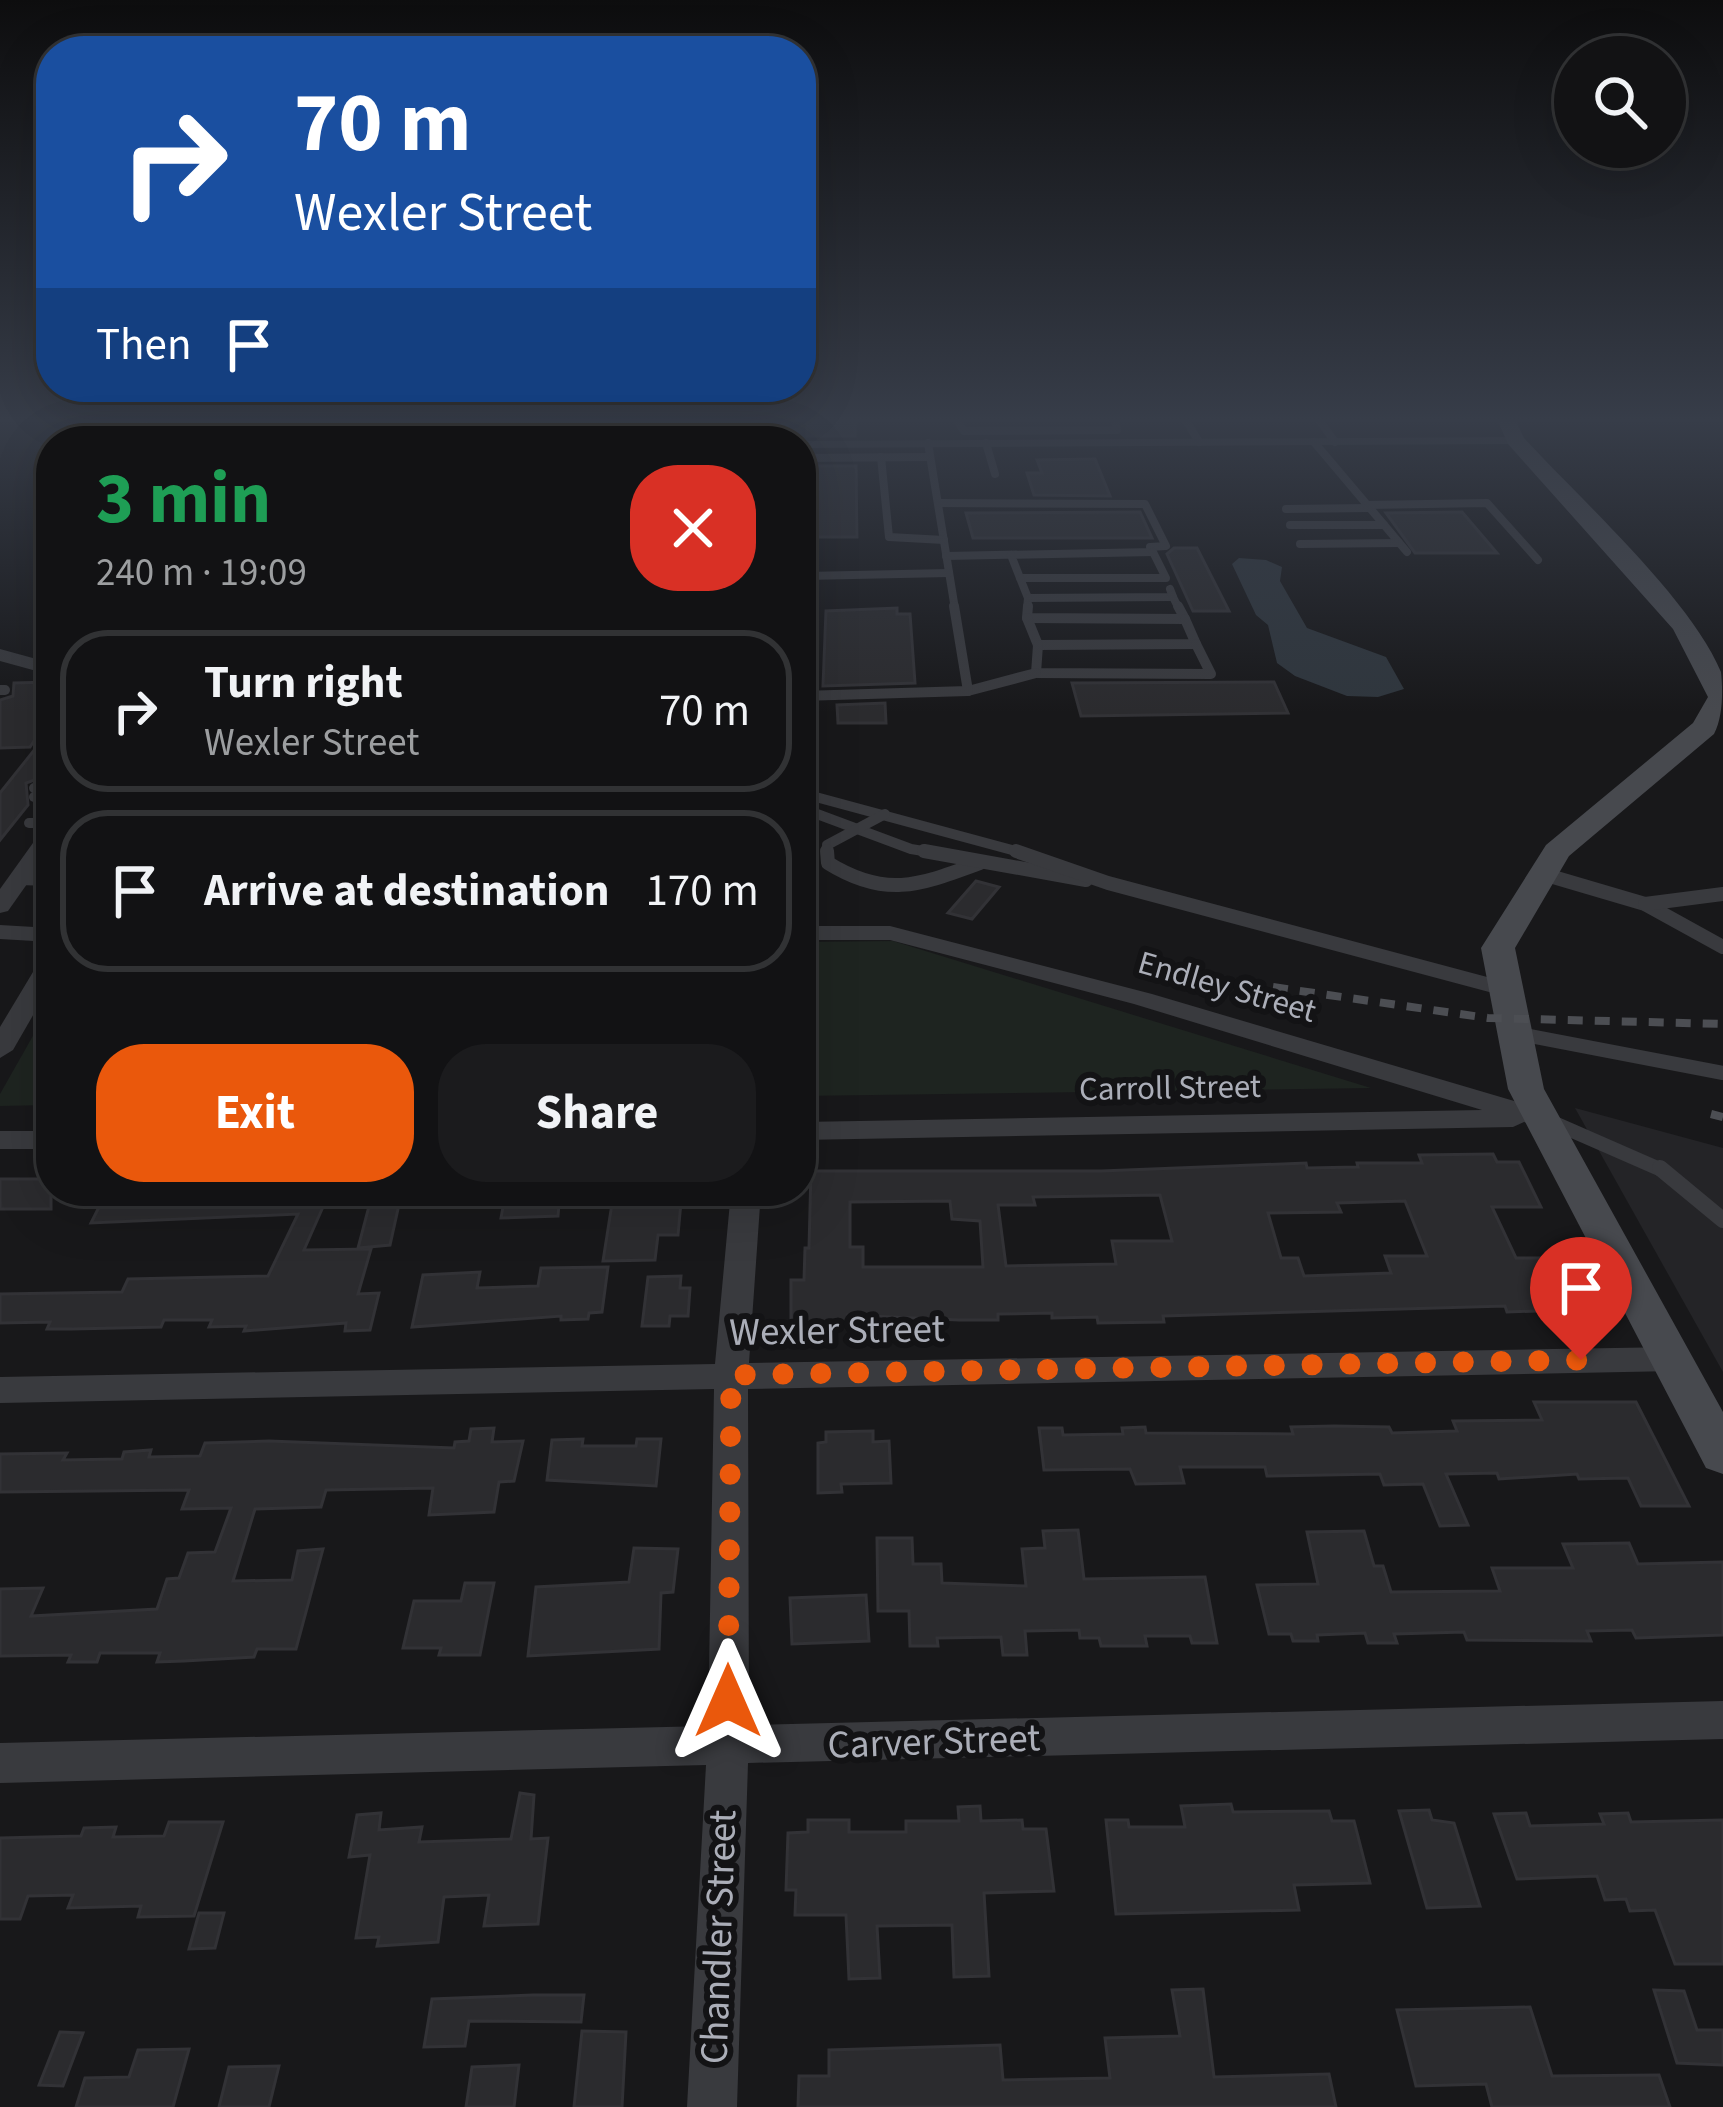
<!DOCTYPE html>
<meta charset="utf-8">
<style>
:root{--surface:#121214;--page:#1b1b1d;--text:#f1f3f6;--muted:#9c9ea0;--line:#313234;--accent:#ea580c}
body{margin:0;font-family:"Source Sans 3",sans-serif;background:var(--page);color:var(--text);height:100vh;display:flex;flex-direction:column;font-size:45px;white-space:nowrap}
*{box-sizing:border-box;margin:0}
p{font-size:39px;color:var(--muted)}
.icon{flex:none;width:66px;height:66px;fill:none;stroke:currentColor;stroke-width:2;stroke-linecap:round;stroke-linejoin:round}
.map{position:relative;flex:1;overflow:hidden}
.side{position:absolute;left:36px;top:426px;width:780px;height:780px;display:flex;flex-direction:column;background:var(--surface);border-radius:48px;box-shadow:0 12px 48px #0002,0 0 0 3px var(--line)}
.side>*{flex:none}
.hud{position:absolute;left:36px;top:36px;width:780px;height:366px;border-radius:48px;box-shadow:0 12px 48px #0002,0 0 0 3px var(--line);background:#1a4fa0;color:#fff;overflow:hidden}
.tools{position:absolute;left:1554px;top:36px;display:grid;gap:24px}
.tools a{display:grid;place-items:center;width:132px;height:132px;border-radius:50%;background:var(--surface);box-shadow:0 12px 48px #0002,0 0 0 3px var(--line);font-size:60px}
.pin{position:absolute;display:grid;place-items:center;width:102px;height:102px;color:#fff;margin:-123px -51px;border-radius:50% 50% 50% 0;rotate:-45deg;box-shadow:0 0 12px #0007}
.pin .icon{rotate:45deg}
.me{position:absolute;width:132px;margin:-66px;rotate:0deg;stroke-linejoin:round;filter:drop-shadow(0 0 9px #0008)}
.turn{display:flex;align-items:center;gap:42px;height:252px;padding:0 60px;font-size:54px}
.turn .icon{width:156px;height:156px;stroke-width:2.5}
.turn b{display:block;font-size:84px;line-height:102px}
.then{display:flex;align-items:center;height:114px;padding:0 60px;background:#0003;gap:24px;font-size:45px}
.round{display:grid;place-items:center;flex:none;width:126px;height:126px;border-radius:48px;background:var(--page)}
.summary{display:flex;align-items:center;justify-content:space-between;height:204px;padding:0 60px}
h1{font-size:72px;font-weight:700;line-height:90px;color:#1e9e55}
.button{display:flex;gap:24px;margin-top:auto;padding:24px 60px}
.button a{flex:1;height:138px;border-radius:48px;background:var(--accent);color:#fff;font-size:48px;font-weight:700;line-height:138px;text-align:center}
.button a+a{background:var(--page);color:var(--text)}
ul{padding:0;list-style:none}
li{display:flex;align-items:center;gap:36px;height:162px;margin:0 24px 18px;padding:0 36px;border:6px solid var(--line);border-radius:48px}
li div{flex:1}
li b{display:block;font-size:45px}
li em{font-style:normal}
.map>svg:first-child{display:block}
.built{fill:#242427}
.green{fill:#1e2420}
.water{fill:#2f363d}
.building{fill:#2b2b2e;stroke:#323236;stroke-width:3;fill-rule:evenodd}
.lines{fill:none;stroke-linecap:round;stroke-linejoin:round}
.service-far3{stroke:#393a3e;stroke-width:8}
.service-far2{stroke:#393a3e;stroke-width:10}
.service-far1{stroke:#393a3e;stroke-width:14}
.service{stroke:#393a3e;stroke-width:16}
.minor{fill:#393a3e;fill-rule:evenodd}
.secondary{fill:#47494e;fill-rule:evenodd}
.rail{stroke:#4c4e53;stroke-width:8;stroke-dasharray:15 12;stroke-linecap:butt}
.route{stroke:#ea580c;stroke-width:21;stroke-dasharray:0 37.8}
.labels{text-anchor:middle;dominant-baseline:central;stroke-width:12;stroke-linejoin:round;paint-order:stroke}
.street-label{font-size:33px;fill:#abaeb8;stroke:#131315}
.near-street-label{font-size:39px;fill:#abaeb8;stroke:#131315}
</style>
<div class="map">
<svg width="1723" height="2107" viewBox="0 0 1723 2107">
<rect width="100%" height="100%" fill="#18181a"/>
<polygon class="built" points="1575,1108 1723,1148 1723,1372"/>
<g class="green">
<polygon points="893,941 1371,1088 801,1096 801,942"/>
<polygon points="51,1004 51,1105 0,1106 0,1094"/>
</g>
<polygon class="water" points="1239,558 1266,560 1282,567 1280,581 1307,628 1386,657 1404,689 1378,697 1347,696 1295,676 1277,663 1268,625 1256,615 1232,564"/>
<g class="building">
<polygon points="855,421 855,436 807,436 807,422"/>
<polygon points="1095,459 1110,496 1034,495 1027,473 1042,473 1037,460"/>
<polygon points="807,466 856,466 857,537 801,537 801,468"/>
<polygon points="1140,512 1152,538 973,538 966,513"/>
<polygon points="1462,512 1497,553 1415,553 1386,513"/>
<polygon points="1174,548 1197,548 1229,611 1193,611 1167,554"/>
<polygon points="897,608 897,614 910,614 915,683 823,686 826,611"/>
<polygon points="51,682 51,715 30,747 0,748 0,700 13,696 14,683"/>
<polygon points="1274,682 1288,713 1081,716 1072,683"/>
<polygon points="885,703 886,723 838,723 837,705"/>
<polygon points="51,729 51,764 40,778 26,783 28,805 0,840 0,793"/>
<polygon points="976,881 999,887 972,919 948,913"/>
<path d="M 1493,1154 L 1497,1162 L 1519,1162 L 1541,1207 L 1492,1207 L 1516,1258 L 1564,1258 L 1590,1309 L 1507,1312 L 1505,1306 L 1163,1316 L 1164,1322 L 1098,1323 L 1097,1317 L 1052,1318 L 1052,1313 L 998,1314 L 998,1320 L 959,1320 L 848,1315 L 848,1321 L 791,1322 L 791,1280 L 804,1280 L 805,1248 L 809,1248 L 811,1171 L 1101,1171 L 1306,1163 L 1307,1168 L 1358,1167 L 1357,1163 L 1422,1163 L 1419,1155 ZM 1160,1195 L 1172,1241 L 1112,1241 L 1116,1264 L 1006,1266 L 998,1205 L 1035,1205 L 1033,1197 ZM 950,1201 L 952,1219 L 980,1221 L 983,1267 L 863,1267 L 863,1247 L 850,1247 L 850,1202 ZM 1405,1201 L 1427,1256 L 1385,1256 L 1391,1273 L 1304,1276 L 1298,1258 L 1281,1258 L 1268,1213 L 1341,1212 L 1337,1203 Z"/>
<rect x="0" y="1179" width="51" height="30"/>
<polygon points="107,1191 330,1191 304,1250 371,1249 358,1294 379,1293 370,1330 345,1331 346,1323 244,1331 246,1326 209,1327 212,1320 164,1320 161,1327 72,1329 47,1329 50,1322 0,1323 0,1294 122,1292 128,1279 268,1276 298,1214 91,1223"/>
<polygon points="373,1191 402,1191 390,1245 358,1248"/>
<polygon points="506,1191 560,1191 558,1216 501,1218"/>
<polygon points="614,1191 682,1191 678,1235 658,1235 655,1260 603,1261"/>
<polygon points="608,1267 602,1312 589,1313 588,1319 561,1320 561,1316 412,1327 423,1275 480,1272 477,1288 538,1286 541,1268"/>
<polygon points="681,1276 680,1288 690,1288 688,1316 670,1316 669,1326 642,1326 648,1277"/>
<polygon points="1534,1402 1636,1402 1689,1506 1641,1506 1628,1478 1579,1479 1577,1474 1499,1479 1497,1473 1446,1474 1468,1525 1440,1526 1423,1484 1384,1485 1380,1474 1267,1476 1265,1467 1180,1467 1184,1483 1136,1484 1130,1469 1044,1470 1039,1428 1062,1428 1063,1435 1123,1434 1122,1428 1145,1427 1146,1433 1293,1434 1291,1427 1334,1426 1389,1427 1392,1433 1457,1431 1453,1421 1542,1420"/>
<polygon points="494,1428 492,1442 523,1441 514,1481 499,1482 494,1512 429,1515 433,1488 326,1490 321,1507 255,1509 233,1581 292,1580 298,1551 323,1549 296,1649 257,1649 254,1657 184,1661 157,1662 160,1653 100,1653 97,1662 68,1662 71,1655 0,1656 0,1589 43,1588 31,1616 157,1609 167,1579 179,1578 188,1553 215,1552 231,1508 182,1509 189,1490 0,1492 0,1454 67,1453 63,1460 122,1459 124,1452 151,1450 149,1457 200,1456 205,1443 269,1441 454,1448 455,1442 469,1441 471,1429"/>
<polygon points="873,1431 873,1442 889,1441 891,1483 841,1484 842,1492 818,1493 818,1443 826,1442 826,1432"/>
<polygon points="583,1439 582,1446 636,1446 637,1439 661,1439 656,1486 547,1480 552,1440"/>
<polygon points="1078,1530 1084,1579 1205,1577 1217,1643 1192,1643 1190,1636 1145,1636 1147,1646 1101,1646 1099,1638 1080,1638 1079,1630 1025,1631 1027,1655 1003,1655 1001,1637 937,1638 938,1646 910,1646 909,1611 878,1611 877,1538 912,1538 913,1564 941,1564 942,1583 1026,1586 1022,1549 1045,1548 1043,1531"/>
<polygon points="1364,1531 1374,1566 1383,1566 1391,1592 1500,1591 1492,1568 1573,1568 1563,1544 1629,1543 1638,1564 1723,1562 1723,1635 1636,1638 1632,1630 1587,1631 1591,1641 1467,1640 1464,1632 1394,1634 1397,1643 1368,1643 1365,1633 1317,1635 1318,1641 1293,1641 1291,1634 1269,1634 1257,1585 1318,1584 1307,1532"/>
<polygon points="634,1548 678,1549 673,1592 661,1593 659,1649 528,1656 536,1587 629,1582"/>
<polygon points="465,1583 494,1583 480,1655 439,1655 441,1648 403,1648 414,1601 461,1601"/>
<polygon points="866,1595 869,1641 792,1644 790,1598"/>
<polygon points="520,1793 534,1795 531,1839 548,1838 538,1924 484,1926 489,1895 444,1897 438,1942 377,1946 379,1937 356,1938 370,1855 349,1857 357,1815 381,1813 379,1830 422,1827 419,1842 511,1839"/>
<polygon points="1231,1804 1233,1812 1329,1811 1332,1821 1354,1821 1370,1883 1294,1885 1299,1910 1116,1914 1106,1820 1128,1820 1129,1827 1185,1827 1181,1806"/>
<polygon points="980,1806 981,1821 1022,1820 1023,1829 1046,1829 1054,1891 984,1893 989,1976 954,1977 952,1925 877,1926 880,1978 849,1979 846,1915 795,1915 796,1890 786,1890 788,1833 808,1832 808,1820 849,1820 849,1832 906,1832 906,1821 959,1821 958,1807"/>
<polygon points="1429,1810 1432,1820 1454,1823 1480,1906 1427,1908 1399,1811"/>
<polygon points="1526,1813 1530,1826 1604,1824 1600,1814 1628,1813 1631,1822 1723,1820 1723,1964 1675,1964 1655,1910 1630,1911 1626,1899 1605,1900 1597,1876 1517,1879 1494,1814"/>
<polygon points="169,1822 223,1822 194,1916 138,1917 141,1906 68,1908 73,1895 28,1896 20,1919 0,1919 0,1838 81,1836 84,1828 116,1827 113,1837 164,1836"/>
<polygon points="199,1913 224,1913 215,1948 189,1949"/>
<polygon points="1203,1989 1214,2077 1329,2074 1336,2107 798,2107 799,2076 829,2076 829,2050 1000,2045 1003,2080 1110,2078 1105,2038 1180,2036 1172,1990"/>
<polygon points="1654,1990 1684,1991 1697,2030 1723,2030 1723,2065 1677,2063"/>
<polygon points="533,1995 584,1995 581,2022 469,2021 465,2046 424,2047 432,1999"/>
<polygon points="1530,2007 1552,2076 1659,2075 1670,2107 1492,2107 1486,2084 1416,2086 1397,2010"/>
<polygon points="582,2031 626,2032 622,2107 574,2107"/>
<polygon points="60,2032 83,2033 63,2086 39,2085"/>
<polygon points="189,2049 173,2107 76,2107 85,2078 129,2077 138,2050"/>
<polygon points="519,2065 514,2107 466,2107 472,2067"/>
<polygon points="279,2066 269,2107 219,2107 229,2067"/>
</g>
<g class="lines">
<g class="service-far3">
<polyline points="142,417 146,441"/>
<polyline points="955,417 964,431 1117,430 1114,417"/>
<polyline points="1184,417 1199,442"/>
<polyline points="1317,417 1335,442"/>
<polyline points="785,427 787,418 799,417"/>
<polyline points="1314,442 1407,552"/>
<polyline points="928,443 955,609"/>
<polyline points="986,443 995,474"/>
<polyline points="881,457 889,537 944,540"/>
<polyline points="801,458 930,457"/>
<polyline points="938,503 1145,504 1166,546 1150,547 1153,552 946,556"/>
<polyline points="1366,505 1487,503 1538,560"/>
<polyline points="1286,509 1369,508"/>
<polyline points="1290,525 1384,525"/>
<polyline points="1300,544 1399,543"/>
<polyline points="1011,555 1020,578 1166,578 1153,552"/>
<polyline points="51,577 39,592 51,597"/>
<polyline points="1020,578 1028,598 1173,597 1170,589"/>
<polyline points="1172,595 1179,609"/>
<polyline points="801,606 805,576 949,573"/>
<polyline points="1027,609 1028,598"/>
</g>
<g class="service-far2">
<polyline points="1028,606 1027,618 1185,619 1178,606"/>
<polyline points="1027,618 1038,645 1196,644 1185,619"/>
<polyline points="1038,645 1036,673 1211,674 1196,644"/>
<polyline points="0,690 5,690"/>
<polyline points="968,691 1036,673"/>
<polyline points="801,696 968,691 954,606"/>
<polyline points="34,788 51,787"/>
<polyline points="801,793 1027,854"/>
<polyline points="34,797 51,797"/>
<polyline points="801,808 911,849 941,854"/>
<polyline points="29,823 51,823"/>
<polyline points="828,854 827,845 885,814"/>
</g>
<g class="service-far1">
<path d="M 827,851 L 828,863 C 886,899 920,885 980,863"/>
<polyline points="924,851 1086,880"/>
<polyline points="1016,851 1108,883 1505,989"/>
<polyline points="1543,874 1645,904 1723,947"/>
<polyline points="19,878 51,879"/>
<polyline points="1645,904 1723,894"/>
<polyline points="1519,1034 1723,1073"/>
<polyline points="1552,1122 1664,1171"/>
</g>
<polyline class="service" points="1660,1168 1723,1220"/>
<g class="minor">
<polygon points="1520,437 1522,440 1515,444 801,448 801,441 796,441"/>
<polygon points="0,649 51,663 51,675 0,661"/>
<polygon points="51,827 51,850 8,911 0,913 0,889 43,829"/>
<polygon points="0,925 51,928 51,942 0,939"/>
<polygon points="801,926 890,926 1152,994 1551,1112 1555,1118 1541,1127 1524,1122 1513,1127 801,1140 801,1122 1482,1110 1134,1004 890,940 801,940"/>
<polygon points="51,954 51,984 13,1050 0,1058 0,1027 42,957"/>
<rect x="0" y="1131" width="51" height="18"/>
<polygon points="731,1191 761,1191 749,1363 1675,1347 1687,1350 1692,1359 1687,1368 1675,1371 748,1389 749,1725 1723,1701 1723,1739 748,1763 737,2107 687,2107 706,1765 0,1783 0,1743 708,1726 714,1389 0,1403 0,1377 715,1364"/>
</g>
<path class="secondary" d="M 1496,417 L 1514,417 L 1524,438 C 1580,499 1691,599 1721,672 C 1723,691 1723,717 1714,734 L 1569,856 L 1515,948 L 1544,1089 L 1723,1412 L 1723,1474 L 1706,1468 L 1508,1089 L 1481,948 L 1546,845 L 1693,723 L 1708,697 L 1673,629 L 1508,444 Z"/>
<g class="rail">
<polyline points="1273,987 1488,1018 1723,1024"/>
<polyline points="1711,1114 1723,1117"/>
</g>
</g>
<linearGradient id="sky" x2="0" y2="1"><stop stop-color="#0d0d0e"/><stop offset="0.59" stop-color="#373d49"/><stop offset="1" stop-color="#373d49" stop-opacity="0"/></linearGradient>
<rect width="1723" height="712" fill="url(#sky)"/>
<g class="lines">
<polyline class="route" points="728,1701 731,1375 1581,1360"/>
</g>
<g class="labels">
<g class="street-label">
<text transform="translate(1227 987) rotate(16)">Endley Street</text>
<text transform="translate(1170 1088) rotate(-1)">Carroll Street</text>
</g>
<g class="near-street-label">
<text transform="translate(837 1331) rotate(-1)">Wexler Street</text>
<text transform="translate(934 1742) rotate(-2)">Carver Street</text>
<text transform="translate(719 1937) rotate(-88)">Chandler Street</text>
</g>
</g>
</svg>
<div class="tools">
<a><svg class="icon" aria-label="search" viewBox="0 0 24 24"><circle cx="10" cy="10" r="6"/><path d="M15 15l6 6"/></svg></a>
</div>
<div class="pin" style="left:1581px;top:1360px;background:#d93025"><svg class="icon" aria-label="arrive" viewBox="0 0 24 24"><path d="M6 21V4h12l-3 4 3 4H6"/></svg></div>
<svg class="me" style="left:728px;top:1701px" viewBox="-20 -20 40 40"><path d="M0-17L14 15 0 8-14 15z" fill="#ea580c" stroke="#fff" stroke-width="4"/></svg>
<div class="hud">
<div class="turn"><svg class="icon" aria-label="right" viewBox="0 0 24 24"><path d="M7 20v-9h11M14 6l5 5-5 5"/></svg><div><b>70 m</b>Wexler Street</div></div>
<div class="then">Then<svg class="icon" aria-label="arrive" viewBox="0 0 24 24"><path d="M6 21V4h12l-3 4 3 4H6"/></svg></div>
</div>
<section class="side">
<div class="summary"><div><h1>3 min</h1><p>240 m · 19:09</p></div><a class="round" style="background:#d93025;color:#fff"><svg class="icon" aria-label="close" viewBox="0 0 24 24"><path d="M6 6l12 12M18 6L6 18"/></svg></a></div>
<ul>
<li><svg class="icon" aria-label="right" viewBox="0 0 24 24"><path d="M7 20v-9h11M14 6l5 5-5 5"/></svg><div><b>Turn right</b><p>Wexler Street</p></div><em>70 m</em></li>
<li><svg class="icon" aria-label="arrive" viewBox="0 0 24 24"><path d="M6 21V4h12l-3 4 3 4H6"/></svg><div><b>Arrive at destination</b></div><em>170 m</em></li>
</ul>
<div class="button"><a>Exit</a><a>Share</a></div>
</section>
</div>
